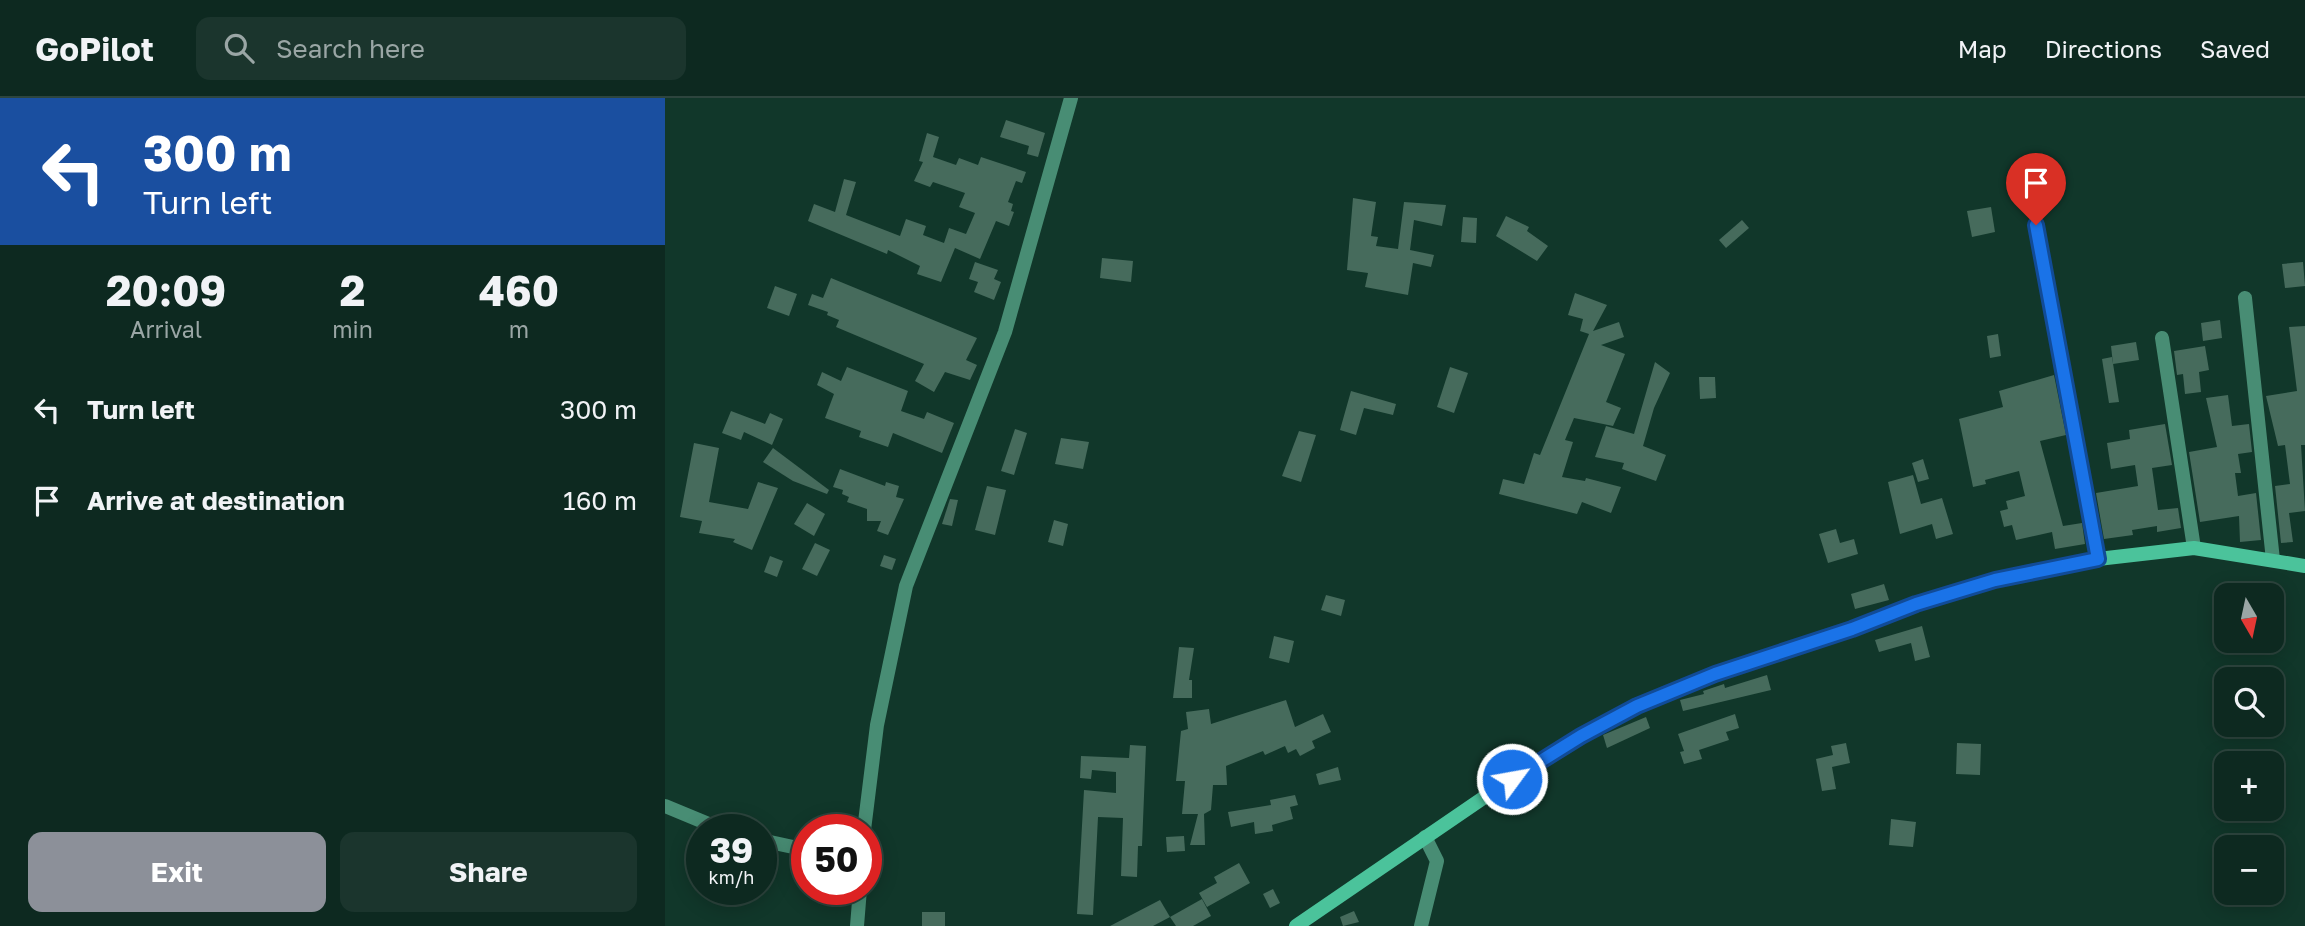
<!DOCTYPE html>
<meta charset="utf-8">
<style>
:root{--surface:#0d2920;--page:#1b352d;--text:#f1f3f6;--muted:#9aa6a5;--line:#2d453e;--accent:#8c9099}
body{margin:0;font-family:"Golos Text",sans-serif;background:var(--page);color:var(--text);height:100vh;display:flex;flex-direction:column;font-size:26px;white-space:nowrap}
*{box-sizing:border-box;margin:0}
p{font-size:23px;color:var(--muted)}
.icon{flex:none;width:38px;height:38px;fill:none;stroke:currentColor;stroke-width:2;stroke-linecap:round;stroke-linejoin:round}
.map{position:relative;flex:1;overflow:hidden}
.details{display:flex;flex-direction:column;background:var(--surface);width:665px}
.details>*{flex:none}
.banner{background:#1a4fa0;color:#fff;overflow:hidden}
.needle{width:46px;rotate:171deg}
.controls{position:absolute;left:1549px;top:485px;display:grid;gap:14px}
.controls a{display:grid;place-items:center;width:70px;height:70px;border-radius:14px;background:var(--surface);box-shadow:0 4px 18px #0003,0 0 0 2px var(--line);font-size:35px}
.speed{position:absolute;left:21px;top:716px;display:flex;gap:14px;font-size:35px;font-weight:700;text-align:center}
.speed>*{display:grid;place-content:center;width:91px;height:91px;border-radius:50%;background:var(--surface);box-shadow:0 4px 18px #0003,0 0 0 2px var(--line);line-height:1}
.speed small{font-size:18px;font-weight:400}
.speed .limit{border:10px solid #d22;background:#fff;color:#111}
.pin{position:absolute;display:grid;place-items:center;width:60px;height:60px;color:#fff;margin:-72px -30px;border-radius:50% 50% 50% 0;rotate:-45deg;box-shadow:0 0 7px #0007}
.pin .icon{rotate:45deg}
.me{position:absolute;width:77px;margin:-38px;rotate:58deg;stroke-linejoin:round;filter:drop-shadow(0 0 5px #0008)}
.turn{display:flex;align-items:center;gap:24px;height:147px;padding:0 28px;font-size:32px}
.turn .icon{width:91px;height:91px;stroke-width:2.5}
.turn b{display:block;font-size:49px;line-height:60px}
.eta{display:flex;justify-content:space-evenly;align-items:center;height:119px;text-align:center}
.eta b{font-size:42px;font-weight:700;line-height:49px}
.action{display:flex;gap:14px;margin-top:auto;padding:14px 28px}
.action a{flex:1;height:80px;border-radius:14px;background:var(--accent);color:#fff;font-size:28px;font-weight:700;line-height:80px;text-align:center}
.action a+a{background:var(--page);color:var(--text)}
ul{padding:0;list-style:none}
li{display:flex;align-items:center;gap:21px;height:91px;padding:0 28px}
li div{flex:1}
li b{display:block;font-size:26px}
li em{font-style:normal}
header{display:flex;align-items:center;gap:42px;box-sizing:border-box;height:98px;padding:0 35px;background:var(--surface);border-bottom:2px solid var(--line)}
header strong{font-size:33px}
nav{display:flex;gap:38px;margin-inline-start:auto;font-size:24px}
.search{width:490px;height:63px;background:var(--page);display:flex;align-items:center;gap:18px;box-sizing:border-box;padding:0 24px;border-radius:14px;color:var(--muted);font-size:26px}
main{display:flex;flex:1;min-height:0}
.map>svg:first-child{display:block}
.building{fill:#466b5c}
.lines{fill:none;stroke-linecap:round;stroke-linejoin:round}
.minor{stroke:#488d74;stroke-width:14}
.tertiary{stroke:#488d74;stroke-width:14}
.secondary{stroke:#4bc39b;stroke-width:14}
.route-casing{stroke:#114b97;stroke-width:18}
.route{stroke:#1a73e8;stroke-width:12}
</style>
<header>
<strong>GoPilot</strong>
<div class="search"><svg class="icon" aria-label="search" viewBox="0 0 24 24"><circle cx="10" cy="10" r="6"/><path d="M15 15l6 6"/></svg>Search here</div>
<nav><a>Map</a><a>Directions</a><a>Saved</a></nav>
</header>
<main>
<section class="details">
<div class="banner">
<div class="turn"><svg class="icon" aria-label="left" viewBox="0 0 24 24"><path d="M17 20v-9H6M10 6l-5 5 5 5"/></svg><div><b>300 m</b>Turn left</div></div>
</div>
<div class="eta">
<div><b>20:09</b><p>Arrival</p></div>
<div><b>2</b><p>min</p></div>
<div><b>460</b><p>m</p></div>
</div>
<ul>
<li><svg class="icon" aria-label="left" viewBox="0 0 24 24"><path d="M17 20v-9H6M10 6l-5 5 5 5"/></svg><div><b>Turn left</b></div><em>300 m</em></li>
<li><svg class="icon" aria-label="arrive" viewBox="0 0 24 24"><path d="M6 21V4h12l-3 4 3 4H6"/></svg><div><b>Arrive at destination</b></div><em>160 m</em></li>
</ul>
<div class="action"><a>Exit</a><a>Share</a></div>
</section>
<div class="map">
<svg width="1640" height="828" viewBox="0 0 1640 828">
<rect width="100%" height="100%" fill="#11372a"/>
<g class="building">
<polygon points="341,22 380,35 373,59 362,56 364,48 335,39"/>
<polygon points="262,35 274,39 268,59 291,67 294,60 313,67 316,59 361,74 357,85 351,83 343,104 348,106 346,113 349,114 344,128 331,123 315,161 290,150 276,184 252,176 255,168 223,152 222,156 143,123 149,106 170,114 179,81 191,84 181,117 235,138 241,121 261,128 258,137 279,145 284,130 301,136 310,115 294,109 300,95 268,84 265,89 249,83 258,64 254,63"/>
<polygon points="688,100 711,104 706,138 713,139 711,148 733,151 739,104 781,107 777,128 749,122 745,152 769,157 766,169 748,165 743,197 700,189 703,175 682,172"/>
<polygon points="1326,109 1330,134 1307,139 1302,113"/>
<polygon points="841,118 864,129 862,133 883,148 872,163 831,138"/>
<polygon points="798,119 812,120 811,145 796,144"/>
<polygon points="1077,122 1084,130 1061,150 1054,142"/>
<polygon points="437,160 468,163 466,184 435,180"/>
<polygon points="310,164 333,172 329,181 336,184 329,202 309,194 313,184 304,181"/>
<polygon points="1638,164 1640,188 1620,190 1617,166"/>
<polygon points="166,180 312,240 301,262 312,267 305,282 280,274 269,294 250,283 259,266 171,229 174,222 162,217 163,214 143,207 147,196 158,200"/>
<polygon points="110,188 132,196 124,218 102,210"/>
<polygon points="910,195 942,207 928,233 954,224 959,239 936,247 960,256 941,304 956,310 948,328 909,320 900,342 908,344 897,379 920,383 921,380 956,389 946,415 917,404 912,416 834,396 838,381 859,386 869,355 875,357 924,236 915,233 918,221 903,217"/>
<polygon points="1555,222 1557,240 1538,243 1536,225"/>
<polygon points="1640,228 1640,347 1636,347 1640,413 1624,415 1628,444 1616,445 1610,388 1625,386 1620,347 1613,348 1601,298 1632,293 1624,229"/>
<polygon points="1333,236 1336,258 1325,260 1322,238"/>
<polygon points="1471,244 1474,262 1448,266 1446,248"/>
<polygon points="1540,248 1544,272 1534,274 1536,294 1520,296 1518,276 1512,277 1509,253"/>
<polygon points="1447,259 1454,304 1444,305 1437,261"/>
<polygon points="990,264 1005,275 989,310 978,348 1001,357 991,383 957,371 959,365 930,359 941,328 969,336"/>
<polygon points="182,269 243,293 236,313 259,321 262,314 289,325 277,355 228,335 223,349 194,339 196,333 160,320 169,296 152,287 157,274 176,283"/>
<polygon points="785,269 803,275 789,315 772,309"/>
<polygon points="1389,277 1401,337 1375,343 1398,428 1417,425 1420,446 1390,451 1387,434 1351,442 1347,427 1339,429 1335,413 1343,411 1341,403 1360,398 1354,373 1320,382 1321,386 1308,389 1294,321 1338,309 1334,293"/>
<polygon points="1034,279 1050,279 1051,300 1035,301"/>
<polygon points="686,293 731,306 728,317 699,310 691,337 675,332"/>
<polygon points="1563,297 1567,328 1584,326 1587,354 1573,356 1576,375 1570,375 1573,398 1591,395 1596,442 1575,444 1574,418 1535,424 1524,354 1552,349 1541,300"/>
<polygon points="66,313 100,326 105,315 118,321 107,347 79,334 76,342 57,335"/>
<polygon points="1500,326 1507,367 1487,370 1493,412 1513,410 1516,430 1492,434 1492,428 1467,432 1468,437 1439,441 1431,395 1473,388 1470,367 1446,371 1442,345 1465,341 1464,332"/>
<polygon points="350,331 362,335 349,377 336,373"/>
<polygon points="634,333 651,337 636,384 617,378"/>
<polygon points="396,340 424,344 418,371 390,366"/>
<polygon points="29,345 54,350 44,404 83,411 93,384 113,390 87,452 68,444 70,441 34,435 37,423 15,419"/>
<polygon points="108,350 164,392 162,396 128,383 98,364"/>
<polygon points="1258,361 1264,381 1253,384 1247,365"/>
<polygon points="175,371 220,388 221,384 234,388 231,399 239,401 223,437 212,433 216,423 202,423 202,411 182,404 184,399 177,396 178,392 168,389"/>
<polygon points="1248,377 1256,406 1277,400 1288,436 1271,441 1267,426 1235,436 1223,384"/>
<polygon points="322,388 341,392 330,437 310,432"/>
<polygon points="285,401 293,402 287,428 277,426"/>
<polygon points="142,405 160,416 149,438 129,426"/>
<polygon points="389,422 403,426 398,448 383,444"/>
<polygon points="1171,431 1175,445 1189,441 1193,456 1163,465 1154,436"/>
<polygon points="150,445 165,452 152,478 137,471"/>
<polygon points="219,457 231,461 227,472 215,468"/>
<polygon points="105,458 118,463 112,479 99,474"/>
<polygon points="1219,486 1224,502 1190,511 1186,496"/>
<polygon points="661,497 680,502 676,518 656,512"/>
<polygon points="1257,528 1265,559 1250,563 1246,545 1214,554 1210,542"/>
<polygon points="609,538 629,543 624,565 604,560"/>
<polygon points="514,549 529,550 524,582 527,582 527,600 508,600"/>
<polygon points="1102,577 1106,592 1018,613 1015,602 1039,596 1038,593 1059,586 1060,590"/>
<polygon points="621,602 630,629 658,616 666,634 647,643 650,650 635,658 631,651 623,655 620,648 600,657 598,653 561,668 562,687 548,687 546,712 539,716 540,747 525,747 533,716 517,716 520,683 511,683 516,633 523,631 521,614 544,611 546,626"/>
<polygon points="1070,616 1074,630 1061,634 1064,642 1034,652 1037,661 1019,666 1015,654 1019,653 1013,636"/>
<polygon points="981,619 985,630 942,650 938,637"/>
<polygon points="1181,645 1185,665 1167,669 1171,691 1157,693 1151,661 1168,657 1166,648"/>
<polygon points="1292,645 1316,646 1315,677 1291,676"/>
<polygon points="465,647 481,648 477,748 473,748 472,779 456,778 458,720 433,719 428,817 412,816 419,692 451,695 451,674 427,672 426,681 415,680 416,658 464,660"/>
<polygon points="673,669 676,682 654,687 651,676"/>
<polygon points="630,697 633,707 625,709 628,721 607,727 608,733 590,736 589,724 566,729 563,714 606,707 605,702"/>
<polygon points="1226,721 1251,724 1248,749 1224,747"/>
<polygon points="519,738 520,753 502,754 501,739"/>
<polygon points="574,765 585,785 542,809 534,795 552,785 549,779"/>
<polygon points="608,791 615,805 605,810 598,796"/>
<polygon points="537,801 546,818 528,828 511,828 505,819"/>
<polygon points="495,802 505,819 488,828 445,828"/>
<polygon points="689,813 694,824 678,828 675,819"/>
<rect x="257" y="814" width="23" height="14"/>
</g>
<g class="lines">
<g class="minor">
<polyline points="1372,127 1433,461"/>
<polyline points="1580,200 1608,462"/>
<polyline points="1497,240 1529,450"/>
<polyline points="0,708 58,732"/>
<polyline points="96,742 142,752"/>
<polyline points="756,828 772,763 760,739"/>
</g>
<g class="tertiary">
<polyline points="199,732 212,627 241,488 340,234 406,0"/>
<polyline points="192,828 195,791"/>
</g>
<polyline class="secondary" points="631,828 824,696 916,638 972,608 1050,576 1187,531 1251,506 1330,483 1433,461 1529,450 1640,468"/>
</g>
<g class="lines">
<defs>
<polyline id="route" points="847,681 916,638 972,608 1050,576 1187,531 1251,506 1330,482 1433,461 1371,127"/>
</defs>
<use href="#route" class="route-casing"/>
<use href="#route" class="route"/>
</g>
</svg>
<div class="controls">
<a><svg class="needle" viewBox="-14 -14 28 28"><path d="M0-13l5 13h-10z" fill="#e53935"/><path d="M0 13l5-13h-10z" fill="#9aa6a5"/></svg></a>
<a><svg class="icon" aria-label="search" viewBox="0 0 24 24"><circle cx="10" cy="10" r="6"/><path d="M15 15l6 6"/></svg></a>
<a>+</a>
<a>−</a>
</div>
<div class="speed"><div>39<small>km/h</small></div><div class="limit">50</div></div>
<div class="pin" style="left:1371px;top:127px;background:#d93025"><svg class="icon" aria-label="arrive" viewBox="0 0 24 24"><path d="M6 21V4h12l-3 4 3 4H6"/></svg></div>
<svg class="me" style="left:847px;top:681px" viewBox="-20 -20 40 40"><circle r="17" fill="#1a73e8" stroke="#fff" stroke-width="3"/><path d="M0-11L8 9 0 5-8 9z" fill="#fff"/></svg>
</div>
</main>
